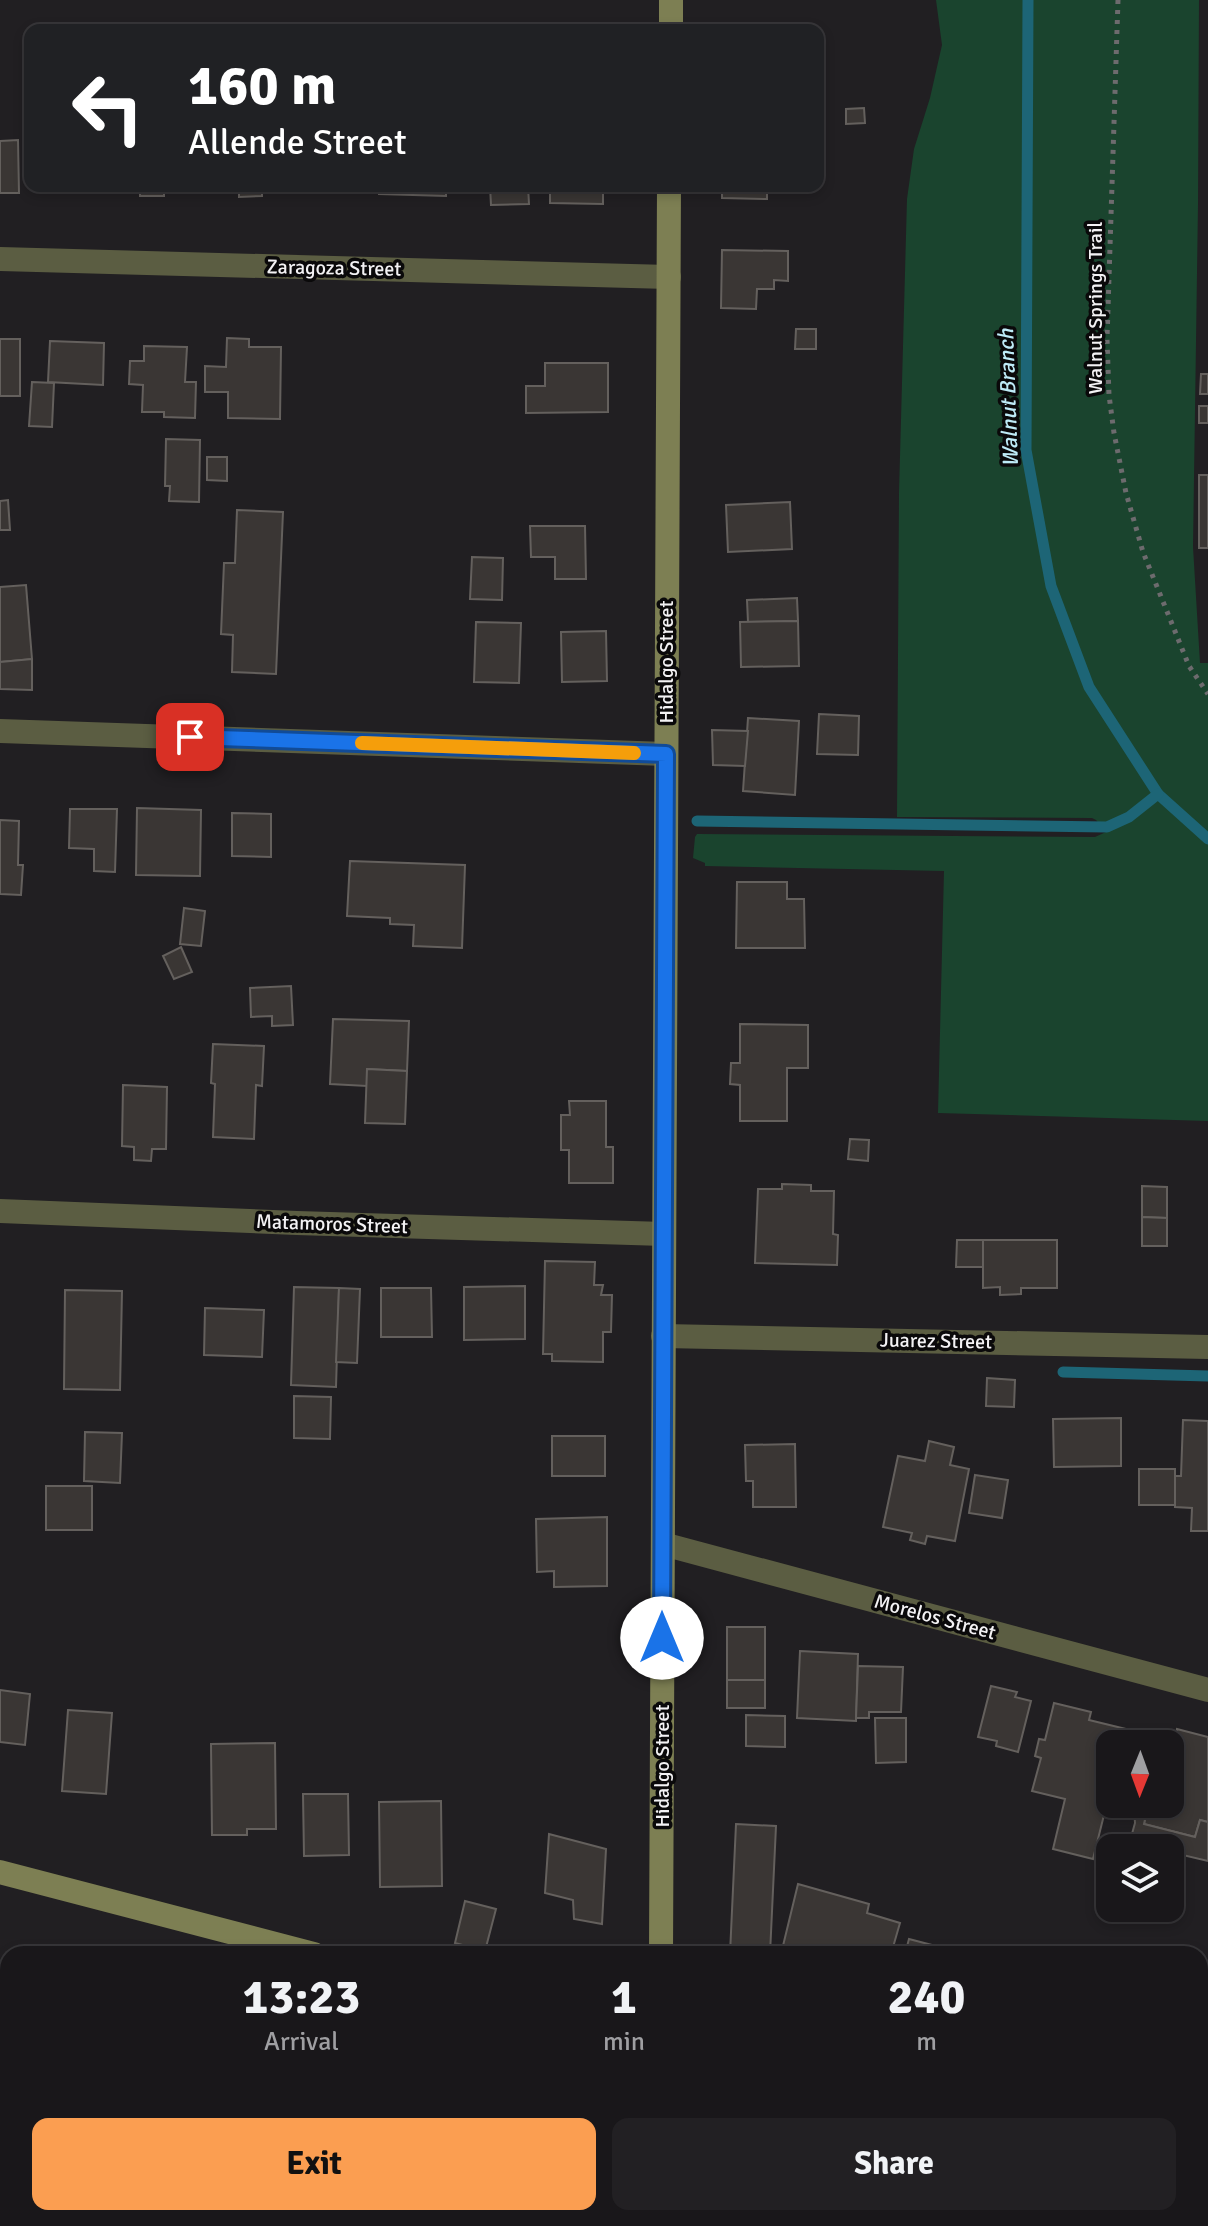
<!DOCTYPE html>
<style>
:root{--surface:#19171a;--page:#222023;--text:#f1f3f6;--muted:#9f9fa2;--line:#373639;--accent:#fb9e51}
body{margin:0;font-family:Signika,sans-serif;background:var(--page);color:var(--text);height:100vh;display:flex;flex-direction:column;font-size:30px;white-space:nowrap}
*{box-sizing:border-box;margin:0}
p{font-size:26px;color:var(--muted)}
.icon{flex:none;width:44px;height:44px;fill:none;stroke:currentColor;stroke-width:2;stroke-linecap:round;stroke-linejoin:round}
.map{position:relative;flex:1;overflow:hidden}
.side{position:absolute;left:0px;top:1946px;width:1208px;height:280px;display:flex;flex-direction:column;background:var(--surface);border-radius:24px 24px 0 0;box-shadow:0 4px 12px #0003,0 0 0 2px var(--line)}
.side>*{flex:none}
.top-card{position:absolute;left:24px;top:24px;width:800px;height:168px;border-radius:16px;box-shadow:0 4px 12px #0003,0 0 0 2px var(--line);background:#202124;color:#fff;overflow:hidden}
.needle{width:52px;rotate:181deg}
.fabs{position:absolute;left:1096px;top:1730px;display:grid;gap:16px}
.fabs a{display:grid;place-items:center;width:88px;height:88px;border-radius:16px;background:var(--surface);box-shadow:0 4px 12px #0003,0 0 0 2px var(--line);font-size:40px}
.pin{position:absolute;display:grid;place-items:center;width:68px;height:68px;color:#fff;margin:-34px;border-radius:16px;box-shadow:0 4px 12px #0006}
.me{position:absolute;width:88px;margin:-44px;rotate:0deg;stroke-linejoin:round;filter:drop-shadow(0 0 6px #0008)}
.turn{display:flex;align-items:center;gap:28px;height:168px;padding:0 32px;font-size:36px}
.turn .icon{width:104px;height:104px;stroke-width:2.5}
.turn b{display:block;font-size:56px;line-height:68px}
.eta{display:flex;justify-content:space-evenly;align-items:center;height:136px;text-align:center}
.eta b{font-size:48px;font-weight:800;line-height:56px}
.primary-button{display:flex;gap:16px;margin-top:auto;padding:16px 32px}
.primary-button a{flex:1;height:92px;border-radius:16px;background:var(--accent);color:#111;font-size:32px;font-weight:800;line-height:92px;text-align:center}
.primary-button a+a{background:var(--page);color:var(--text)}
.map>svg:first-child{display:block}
.green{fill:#1a442e}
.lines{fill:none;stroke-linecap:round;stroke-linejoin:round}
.stream{stroke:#1d6576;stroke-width:11}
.building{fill:#3a3634;stroke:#64605d;stroke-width:2}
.path{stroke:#6d6b6e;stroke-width:5;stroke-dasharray:4 6;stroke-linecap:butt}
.street{stroke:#5b5d42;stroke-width:24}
.secondary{stroke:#7d7f53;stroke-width:24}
.rail{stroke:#b8b6b9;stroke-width:6}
.route-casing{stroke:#114b97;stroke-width:20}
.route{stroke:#1a73e8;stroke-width:14}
.slow{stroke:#f59e0b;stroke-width:14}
.labels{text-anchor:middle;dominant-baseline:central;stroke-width:7;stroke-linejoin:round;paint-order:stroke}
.street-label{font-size:20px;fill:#f3f2f4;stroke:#0a090a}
.water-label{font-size:22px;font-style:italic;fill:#beebf7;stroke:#0a090a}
</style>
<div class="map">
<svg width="1208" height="2226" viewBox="0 0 1208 2226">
<rect width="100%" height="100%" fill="#211f22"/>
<polygon class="green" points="936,0 1199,0 1198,205 1193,547 1200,663 1208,663 1208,1121 938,1113 944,871 705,866 705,863 693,858 695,837 697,834 1095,837 1106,832 1096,820 1092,818 897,817 899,493 907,199 914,149 930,98 942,45"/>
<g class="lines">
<g class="stream">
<polyline points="1028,0 1026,450 1051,586 1089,687 1158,794 1208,839"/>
<polyline points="697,821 1107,827 1129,817 1158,794"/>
<polyline points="1063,1372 1208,1376"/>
</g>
</g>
<g class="building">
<polygon points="864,108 865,123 846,124 846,109"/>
<polygon points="18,140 19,193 0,193 0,141"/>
<polygon points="85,186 183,186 183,189 164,190 164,196 140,196 140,188"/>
<polygon points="215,186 262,186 262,196 239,197 239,191 215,192"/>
<polygon points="379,186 446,186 446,196 379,194"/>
<polygon points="490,186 528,186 529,204 491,205"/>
<polygon points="550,186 603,186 603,204 550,203"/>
<polygon points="722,186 767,186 767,199 722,198"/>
<polygon points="722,250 788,251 788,281 774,280 774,289 757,289 756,309 721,308"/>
<polygon points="796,329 816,329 816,349 795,349"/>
<polygon points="227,338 249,339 249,347 281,347 280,419 228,418 228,392 205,392 205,366 226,367"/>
<rect x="0" y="339" width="20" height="57"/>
<polygon points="50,341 104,343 103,385 48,382"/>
<polygon points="144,346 187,347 185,382 196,382 195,418 164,417 164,412 142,412 143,385 129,384 130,361 144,361"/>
<polygon points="545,363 608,363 608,412 526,413 526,386 545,386"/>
<polygon points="1201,374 1208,374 1208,394 1200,394"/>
<polygon points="32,382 54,383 52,427 29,426"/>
<rect x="1199" y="406" width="9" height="17"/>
<polygon points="166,439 200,440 199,502 169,501 170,486 165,486"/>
<polygon points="207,457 227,457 227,481 207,480"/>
<rect x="1199" y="475" width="9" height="73"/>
<polygon points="8,500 10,530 0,530 0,501"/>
<polygon points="790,502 792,549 728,552 726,505"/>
<polygon points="237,510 283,512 276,674 232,672 233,635 221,634 224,563 235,563"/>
<polygon points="530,526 585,526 586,579 555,579 555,557 531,557"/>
<polygon points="472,557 503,558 502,600 470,599"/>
<polygon points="26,585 32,659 0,662 0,587"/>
<polygon points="797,598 798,621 748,622 747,600"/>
<polygon points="798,621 799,666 741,667 740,622"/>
<polygon points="476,622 521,623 519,683 474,682"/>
<polygon points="606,631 607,681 562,682 561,632"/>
<polygon points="32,659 32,690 0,689 0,662"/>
<polygon points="819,714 859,716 858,755 817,754"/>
<polygon points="748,718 799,721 795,795 743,791"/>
<polygon points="712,730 748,731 745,766 713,765"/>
<polygon points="137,808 201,810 200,876 136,875"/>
<polygon points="70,809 117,809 115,872 94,871 94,849 69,848"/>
<polygon points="232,813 271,814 271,857 232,856"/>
<polygon points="0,820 19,821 18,865 23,865 21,895 0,894"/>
<polygon points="350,861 465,865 462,948 413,946 414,925 390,924 390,918 347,916"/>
<polygon points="737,882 787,882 787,899 804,899 805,948 736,948"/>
<polygon points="184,908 205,911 201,946 180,944"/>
<polygon points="181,947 192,972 174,979 163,956"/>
<polygon points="291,986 293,1025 272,1026 272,1016 251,1017 250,988"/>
<polygon points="333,1019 409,1021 407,1071 367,1069 367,1086 330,1084"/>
<polygon points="740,1024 808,1025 808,1068 787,1068 787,1121 740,1121 740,1085 730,1084 731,1063 740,1063"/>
<polygon points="213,1044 264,1046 262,1086 256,1085 254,1139 213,1137 215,1084 211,1083"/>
<polygon points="367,1069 407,1071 405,1124 365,1123"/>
<polygon points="123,1085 167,1087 166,1149 152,1149 151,1161 134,1160 134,1147 122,1146"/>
<polygon points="569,1101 606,1101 606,1147 613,1147 613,1183 569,1183 569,1150 561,1150 561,1115 570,1115"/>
<polygon points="850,1139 869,1140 868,1161 848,1159"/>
<polygon points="782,1184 811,1185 811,1191 834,1191 833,1234 838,1235 837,1265 755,1263 758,1189 782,1189"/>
<polygon points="1142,1186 1167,1187 1167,1218 1142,1217"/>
<polygon points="1142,1217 1167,1218 1167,1246 1142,1246"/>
<polygon points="957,1240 983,1240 983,1267 956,1267"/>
<polygon points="983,1240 1057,1240 1057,1288 1021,1288 1021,1294 1000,1295 1000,1287 983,1288"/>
<polygon points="545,1261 595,1262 594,1285 603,1285 601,1295 612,1295 611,1332 603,1332 603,1362 552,1361 552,1354 543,1354"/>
<polygon points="525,1286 525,1339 464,1340 464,1287"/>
<polygon points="294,1287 339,1288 336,1387 291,1385"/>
<polygon points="339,1288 360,1289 357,1363 336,1362"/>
<polygon points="381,1288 431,1288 432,1337 381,1337"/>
<polygon points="65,1290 122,1291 120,1390 64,1389"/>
<polygon points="205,1308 264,1310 262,1357 204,1355"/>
<polygon points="987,1378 1015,1380 1014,1407 986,1406"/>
<polygon points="294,1396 331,1397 330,1439 294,1438"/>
<polygon points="1121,1418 1121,1466 1054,1467 1053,1419"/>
<polygon points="1183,1420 1208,1421 1208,1531 1191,1531 1192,1508 1175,1507 1175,1476 1181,1476"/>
<polygon points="85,1432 122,1433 120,1483 84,1481"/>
<rect x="552" y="1436" width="53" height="40"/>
<polygon points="929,1441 954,1447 950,1465 969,1469 955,1541 927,1536 925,1544 910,1540 912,1533 883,1527 898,1456 925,1461"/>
<polygon points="795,1444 796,1507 753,1507 753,1481 746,1481 745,1445"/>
<rect x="1139" y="1469" width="36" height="36"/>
<polygon points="975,1475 1008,1480 1002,1518 969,1513"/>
<rect x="46" y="1486" width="46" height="44"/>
<polygon points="607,1517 607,1586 554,1587 554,1571 537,1572 536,1519"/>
<rect x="727" y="1627" width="38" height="53"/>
<polygon points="800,1651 858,1654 856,1721 797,1718"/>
<polygon points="858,1666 903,1667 901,1712 869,1712 869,1718 856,1718"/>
<rect x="727" y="1680" width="38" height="28"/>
<polygon points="991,1686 1017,1692 1015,1697 1031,1701 1018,1752 996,1746 997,1741 978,1737"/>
<polygon points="0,1690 30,1694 25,1745 0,1742"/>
<polygon points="1054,1703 1091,1712 1089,1720 1126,1729 1122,1744 1110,1744 1110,1791 1093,1859 1053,1849 1065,1799 1032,1791 1041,1758 1035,1756 1039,1739 1045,1740"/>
<polygon points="68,1710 112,1713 106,1794 62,1791"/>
<polygon points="746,1715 785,1716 785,1747 746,1746"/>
<polygon points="875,1718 906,1718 906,1762 876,1763"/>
<polygon points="1177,1729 1208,1737 1208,1822 1200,1820 1195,1837 1144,1824 1147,1810 1134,1807 1133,1804 1170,1804 1170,1744 1166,1744 1168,1736 1176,1738"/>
<polygon points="275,1743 276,1829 247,1829 247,1835 212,1835 211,1744"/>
<polygon points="303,1794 348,1794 349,1855 304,1856"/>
<polygon points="441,1801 442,1886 380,1887 379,1802"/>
<polygon points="1134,1807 1147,1810 1144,1824 1195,1837 1200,1820 1208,1822 1208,1861 1170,1852 1170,1848 1156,1848 1130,1841 1135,1823"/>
<polygon points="736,1824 776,1826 770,1954 730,1954"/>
<polygon points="549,1834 606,1849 602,1924 574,1919 573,1900 545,1893"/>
<polygon points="798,1884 869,1904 867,1913 900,1923 891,1954 781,1954"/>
<polygon points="465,1901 496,1909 485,1951 455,1943"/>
<polygon points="909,1939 955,1951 954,1954 905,1954"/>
<polygon points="1200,2010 1206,2012 1200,2033"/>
</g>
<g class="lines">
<polyline class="path" points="1118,0 1107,339 1109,395 1114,433 1126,493 1143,552 1189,666 1208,694"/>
<g class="street">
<polyline points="0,259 669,277"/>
<polyline points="0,731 666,754"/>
<polyline points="0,1211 297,1223 664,1234"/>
<polyline points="663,1336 1208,1347"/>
<polyline points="663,1544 1208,1690"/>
</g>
<g class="secondary">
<polyline points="671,30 671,0"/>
<polyline points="0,1872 314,1954"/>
<polyline points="661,1954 669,186"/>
<polyline points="1200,2188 1208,2190"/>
</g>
<g class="rail">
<polyline points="0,2063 8,2065"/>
<polyline points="585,2218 615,2226"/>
</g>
</g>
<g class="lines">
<defs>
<polyline id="route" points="190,737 666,754 662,1638"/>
</defs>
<use href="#route" class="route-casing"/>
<use href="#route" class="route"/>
<polyline class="slow" points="362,743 634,753"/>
</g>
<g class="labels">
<g class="street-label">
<text transform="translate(334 268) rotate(1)">Zaragoza Street</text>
<text transform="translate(1095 308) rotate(-90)">Walnut Springs Trail</text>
<text transform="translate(666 662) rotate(-90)">Hidalgo Street</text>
<text transform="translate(332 1224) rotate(2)">Matamoros Street</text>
<text transform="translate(936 1341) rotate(1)">Juarez Street</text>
<text transform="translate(935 1617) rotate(15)">Morelos Street</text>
<text transform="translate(662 1766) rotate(-90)">Hidalgo Street</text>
</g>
<g class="water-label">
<text transform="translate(1008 398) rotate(-92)">Walnut Branch</text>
</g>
</g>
</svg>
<div class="fabs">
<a><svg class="needle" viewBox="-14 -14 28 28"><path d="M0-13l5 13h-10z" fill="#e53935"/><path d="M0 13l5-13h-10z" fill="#9f9fa2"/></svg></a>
<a><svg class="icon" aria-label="layers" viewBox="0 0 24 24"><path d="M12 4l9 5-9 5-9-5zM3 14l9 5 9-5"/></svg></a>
</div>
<div class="pin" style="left:190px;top:737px;background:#d93025"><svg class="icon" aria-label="arrive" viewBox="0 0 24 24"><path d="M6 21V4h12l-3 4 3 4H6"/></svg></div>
<svg class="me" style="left:662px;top:1638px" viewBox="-20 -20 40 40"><circle r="19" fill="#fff"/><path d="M0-13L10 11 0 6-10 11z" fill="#1a73e8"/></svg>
<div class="top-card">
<div class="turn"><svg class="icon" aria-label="left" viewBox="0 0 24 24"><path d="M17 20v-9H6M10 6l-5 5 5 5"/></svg><div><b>160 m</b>Allende Street</div></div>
</div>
<section class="side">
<div class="eta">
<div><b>13:23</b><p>Arrival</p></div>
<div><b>1</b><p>min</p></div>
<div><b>240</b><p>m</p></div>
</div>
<div class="primary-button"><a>Exit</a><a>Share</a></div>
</section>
</div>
